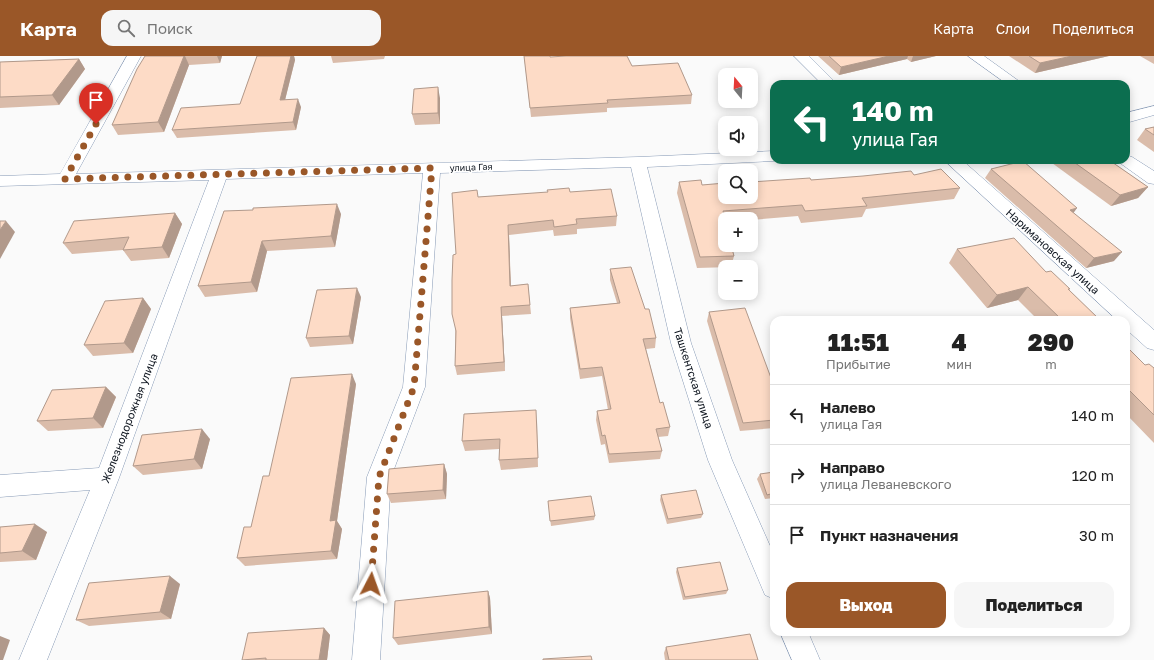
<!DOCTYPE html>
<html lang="ru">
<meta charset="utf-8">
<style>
:root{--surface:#fff;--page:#f6f6f6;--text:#222;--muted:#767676;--line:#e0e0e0;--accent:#9a5728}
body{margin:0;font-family:"Golos Text",sans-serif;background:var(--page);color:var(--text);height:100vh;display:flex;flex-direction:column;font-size:15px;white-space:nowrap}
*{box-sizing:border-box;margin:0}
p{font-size:13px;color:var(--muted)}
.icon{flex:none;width:22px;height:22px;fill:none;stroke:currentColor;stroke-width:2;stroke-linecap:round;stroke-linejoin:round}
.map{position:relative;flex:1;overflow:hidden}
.details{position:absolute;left:770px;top:260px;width:360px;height:320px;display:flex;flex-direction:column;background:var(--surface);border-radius:12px;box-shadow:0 2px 10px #0003}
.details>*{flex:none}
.guide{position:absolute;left:770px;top:24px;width:360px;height:84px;border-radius:12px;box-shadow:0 2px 10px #0003;background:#0b6e4f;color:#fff;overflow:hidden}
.needle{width:26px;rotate:342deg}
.controls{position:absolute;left:718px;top:12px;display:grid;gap:8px}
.controls a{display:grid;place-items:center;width:40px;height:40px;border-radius:8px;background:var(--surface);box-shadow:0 2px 10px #0003;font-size:20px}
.pin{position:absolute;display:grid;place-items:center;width:34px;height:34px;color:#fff;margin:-41px -17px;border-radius:50% 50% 50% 0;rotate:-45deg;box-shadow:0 0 4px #0007}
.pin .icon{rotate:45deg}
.me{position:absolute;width:44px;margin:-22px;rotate:4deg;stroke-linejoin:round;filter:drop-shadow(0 0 3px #0008)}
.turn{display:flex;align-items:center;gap:14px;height:84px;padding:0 16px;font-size:18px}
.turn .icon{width:52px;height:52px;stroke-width:2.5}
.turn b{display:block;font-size:28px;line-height:34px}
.eta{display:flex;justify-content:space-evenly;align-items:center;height:68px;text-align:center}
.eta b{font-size:24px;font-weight:800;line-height:28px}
.action{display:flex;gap:8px;margin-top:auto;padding:8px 16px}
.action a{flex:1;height:46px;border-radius:12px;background:var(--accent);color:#fff;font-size:16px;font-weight:800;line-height:46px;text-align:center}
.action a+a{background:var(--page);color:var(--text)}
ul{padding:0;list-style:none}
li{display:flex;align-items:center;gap:12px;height:60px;padding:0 16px;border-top:1px solid var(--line)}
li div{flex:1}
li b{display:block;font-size:15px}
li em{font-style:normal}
header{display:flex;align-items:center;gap:24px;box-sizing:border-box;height:56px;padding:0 20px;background:var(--accent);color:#fff}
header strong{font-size:19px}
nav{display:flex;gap:22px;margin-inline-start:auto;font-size:14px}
.search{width:280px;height:36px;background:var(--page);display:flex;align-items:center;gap:10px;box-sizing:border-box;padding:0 14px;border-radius:12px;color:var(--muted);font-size:15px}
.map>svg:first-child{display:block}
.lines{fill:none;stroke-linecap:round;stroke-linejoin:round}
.minor-casing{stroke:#879ab6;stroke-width:1}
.minor{fill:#fff;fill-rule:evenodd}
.wall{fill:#dabcaa}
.shaded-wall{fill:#b1998b}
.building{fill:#fddbc6;stroke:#b1998b}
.route{stroke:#9a5728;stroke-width:7;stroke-dasharray:0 12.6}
.labels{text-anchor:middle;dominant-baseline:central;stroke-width:3.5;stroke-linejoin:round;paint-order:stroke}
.far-street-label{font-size:9px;fill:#0d141e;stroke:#fff}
.street-label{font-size:11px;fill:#0d141e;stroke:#fff}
</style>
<header>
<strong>Карта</strong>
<div class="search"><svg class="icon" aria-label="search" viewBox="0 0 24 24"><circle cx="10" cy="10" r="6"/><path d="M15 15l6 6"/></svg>Поиск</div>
<nav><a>Карта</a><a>Слои</a><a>Поделиться</a></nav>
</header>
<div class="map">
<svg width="1154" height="604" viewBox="0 0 1154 604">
<rect width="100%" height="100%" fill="#fafafa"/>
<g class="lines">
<defs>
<g id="minor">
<polygon points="127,0 141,0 76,118 638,101 774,95 774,104 777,104 774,105 647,111 691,287 732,404 774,499 774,543 765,539 708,404 671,287 631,111 440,117 425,331 391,421 380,604 352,604 367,421 403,331 423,117 226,123 119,422 47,604 19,604 90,434 0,441 0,419 99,412 209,124 0,130 0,120 60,118"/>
<polygon points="794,0 809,0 837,28 822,28"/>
<polygon points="968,0 984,0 1023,28 1007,28"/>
<polygon points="1154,50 1154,59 1126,67 1126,57"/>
<polygon points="1126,99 1132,101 1154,115 1154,128 1148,127 1120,107 1118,104 1126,104"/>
<polygon points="944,104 962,104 1154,274 1154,294 1147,292 1126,273 1126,264 1117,264"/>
<polygon points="780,576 808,576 820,604 792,604"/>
</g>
</defs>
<use href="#minor" class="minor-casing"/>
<use href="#minor" class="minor"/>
</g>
<g class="wall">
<polygon points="145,0 222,0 220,7 189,9 164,76 118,79 112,69"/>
<polygon points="257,0 294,0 295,4 285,44 301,51 296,74 177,82 172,74 240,48"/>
<polygon points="331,0 385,0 384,3 333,7"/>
<polygon points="524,0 550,0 550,1 632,10 692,39 691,48 607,52 607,56 531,61"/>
<polygon points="818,0 936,0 911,6 907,3 839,19"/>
<polygon points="1009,0 1109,0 1035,17"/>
<polygon points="1140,0 1154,0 1154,8"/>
<polygon points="79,3 85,13 59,49 0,52 0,6"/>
<polygon points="440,42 440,68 415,69 412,58"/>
<polygon points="1154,71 1154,96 1137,84 1145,73"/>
<polygon points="1053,104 1109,104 1148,131 1138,142 1111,150 1052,107"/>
<polygon points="991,113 1074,157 1114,205 1086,212 985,122"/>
<polygon points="914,119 960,132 954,143 866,153 862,161 801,167 798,160 751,164 751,163 725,163 734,200 731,211 697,212 677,137 679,126 702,129"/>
<polygon points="570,136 617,160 616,170 577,173 577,178 554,180 553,174 509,179 511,230 528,228 531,258 502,260 505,315 457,319 455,310 456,198 478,141"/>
<polygon points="224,155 341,158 335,191 267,195 257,236 205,241 198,230"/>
<polygon points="175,157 182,168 169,202 131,205 123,194 72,198 63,187"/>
<polygon points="957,193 1046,216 1069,234 1100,264 1038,264 1018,244 987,252 949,207"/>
<polygon points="610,213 645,253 656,282 655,292 646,293 660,347 670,371 668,380 658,381 662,395 660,403 609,407 605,388 601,389 596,364 597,355 608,354 602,320 580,323 570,262 570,252 617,247 610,224"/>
<polygon points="361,241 353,288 310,291 306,282"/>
<polygon points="143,242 151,253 133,297 93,300 84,289"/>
<polygon points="709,256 774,330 774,372 740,375 707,265"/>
<polygon points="1126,290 1145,309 1154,312 1154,387 1126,358"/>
<polygon points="356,328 337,465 342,473 337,503 245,510 237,502 251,471 269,420"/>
<polygon points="106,331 116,341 103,372 48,375 37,365"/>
<polygon points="537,364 538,411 501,414 499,404 499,393 465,395 462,385"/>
<polygon points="210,383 202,413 143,419 133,410"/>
<polygon points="444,408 447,418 446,443 391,447 387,438"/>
<polygon points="774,416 774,442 765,443 757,423 760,418"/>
<polygon points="661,439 703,458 701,462 667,468 660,444"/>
<polygon points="548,445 595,460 594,464 551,470"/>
<polygon points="0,471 47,476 36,504 0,506"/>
<polygon points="677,512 728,534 726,538 683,544 676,516"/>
<polygon points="180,528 171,563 89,570 76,564"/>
<polygon points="488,535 490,542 492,578 398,589 393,582"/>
<polygon points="324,572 330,579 327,604 242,604"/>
<polygon points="666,591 758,604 665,604 664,597"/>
</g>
<g class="shaded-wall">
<polygon points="184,0 185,0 189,9 164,76 158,66"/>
<polygon points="217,0 222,0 220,7"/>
<polygon points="291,0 294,0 295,4 283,52 280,44"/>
<polygon points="889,0 908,0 907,3 839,19 841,11"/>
<polygon points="913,0 936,0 911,6"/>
<polygon points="1072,0 1109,0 1035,17 1040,7"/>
<polygon points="79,3 85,13 59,49 52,39"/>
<polygon points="438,31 440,42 440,68 438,57"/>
<polygon points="298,43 301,51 296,74 293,66"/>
<polygon points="1148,131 1138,142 1111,150 1120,139"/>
<polygon points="337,148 341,158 335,191 331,180"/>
<polygon points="1077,152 1070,162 1070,154"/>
<polygon points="175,157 182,168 169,202 162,191"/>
<polygon points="6,165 15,176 0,203 0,174"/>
<polygon points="508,169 509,179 511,240 510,230"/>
<polygon points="262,185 267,195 257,236 251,226"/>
<polygon points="1122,196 1114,205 1086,212 1094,202"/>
<polygon points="1028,231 1018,244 987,252 997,239"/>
<polygon points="357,232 361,241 353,288 349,280"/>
<polygon points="143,242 151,253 133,297 124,287"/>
<polygon points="501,251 502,260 505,315 504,306"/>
<polygon points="352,318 356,328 337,465 342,473 337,503 331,495 330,465"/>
<polygon points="106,331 116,341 103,372 93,362"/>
<polygon points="202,373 210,383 202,413 194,403"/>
<polygon points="444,408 447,418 446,443 443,434"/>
<polygon points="35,468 47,476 36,504 22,495"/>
<polygon points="170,520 180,528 171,563 160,556"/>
<polygon points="488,535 490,542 492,578 489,571"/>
<polygon points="324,572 330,579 327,604 319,604"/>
<polygon points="0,580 10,584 3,604 0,604"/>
</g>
<g class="building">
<polygon points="145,0 184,0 158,66 112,69 137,13"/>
<polygon points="257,0 291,0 280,44 298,43 293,66 172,74 181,52 240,48"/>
<polygon points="524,0 550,0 550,1 566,0 627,0 632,10 678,7 692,39 607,44 608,47 530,52"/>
<polygon points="829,0 889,0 841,11"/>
<polygon points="1029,0 1072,0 1040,7"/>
<polygon points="79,3 52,39 0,41 0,6"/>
<polygon points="438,31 438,57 412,58 414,33"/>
<polygon points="1154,71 1154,79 1145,73"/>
<polygon points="1071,104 1109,104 1148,131 1120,139"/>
<polygon points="1023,105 1077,152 1070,154 1122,196 1094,202 991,113"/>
<polygon points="941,113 960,132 862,142 867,150 805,155 802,149 723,155 725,163 725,189 731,189 734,200 700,201 679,126 701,124 702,129 725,127 725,141 751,141 751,126 810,122 811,124 863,120 911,115 914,119"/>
<polygon points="569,132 570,136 611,133 617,160 576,163 577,168 554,171 553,164 508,169 510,230 528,228 530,249 501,251 504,306 455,310 456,275 452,258 452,224 453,199 456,198 452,137 477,134 478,141 548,136 547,134"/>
<polygon points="337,148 331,180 262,185 251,226 198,230 224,155 253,154 253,152"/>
<polygon points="175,157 162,191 123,194 129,181 63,187 74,165"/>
<polygon points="0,165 6,165 0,174"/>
<polygon points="1014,182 1046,216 1051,215 1070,233 1068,233 1100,264 1062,264 1028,231 997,239 957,193"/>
<polygon points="631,211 645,253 649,253 656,282 643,283 660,347 663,346 670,371 656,373 662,395 609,398 605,379 602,380 597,355 611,353 602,311 580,313 570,252 620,247 610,213"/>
<polygon points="357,232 349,280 306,282 317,234"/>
<polygon points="143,242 124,287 84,289 105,245"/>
<polygon points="745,252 774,330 774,364 743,367 709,256"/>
<polygon points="1126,290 1145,309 1149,308 1154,312 1154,359 1126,331"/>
<polygon points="352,318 330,465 336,464 331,495 237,502 244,471 251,471 263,420 269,420 291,322"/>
<polygon points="106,331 93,362 37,365 52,334"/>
<polygon points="536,354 538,402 499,404 500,383 462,385 464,358"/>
<polygon points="202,373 194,403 133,410 142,379"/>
<polygon points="444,408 443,434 387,438 389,413"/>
<polygon points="774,416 774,437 767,439 760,418"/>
<polygon points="696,434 703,458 668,463 661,439"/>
<polygon points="591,440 595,460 550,465 548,445"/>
<polygon points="35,468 22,495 0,497 0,471"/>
<polygon points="720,506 728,534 685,541 677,512"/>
<polygon points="170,520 160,556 76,564 89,527"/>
<polygon points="488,535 489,571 393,582 395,545"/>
<polygon points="324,572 319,604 266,604 266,602 242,604 248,577"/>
<polygon points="750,578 758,604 669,604 666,591"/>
<polygon points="591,600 592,604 543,604 543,603"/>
</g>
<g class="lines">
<polyline class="route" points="96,68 65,123 432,112 414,331 379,421 371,528"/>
</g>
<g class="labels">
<g class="far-street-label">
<text transform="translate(471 111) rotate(-2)">улица Гая</text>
</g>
<g class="street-label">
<text transform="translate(1053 195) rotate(42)">Наримановская улица</text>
<text transform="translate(694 322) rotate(72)">Ташкентская улица</text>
<text transform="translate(129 362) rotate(-69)">Железнодорожная улица</text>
</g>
</g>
</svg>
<div class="controls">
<a><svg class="needle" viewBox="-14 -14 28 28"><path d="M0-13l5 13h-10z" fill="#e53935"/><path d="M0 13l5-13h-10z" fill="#767676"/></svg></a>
<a><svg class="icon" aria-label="sound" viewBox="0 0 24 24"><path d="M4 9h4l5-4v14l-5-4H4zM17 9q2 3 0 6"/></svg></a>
<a><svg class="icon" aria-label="search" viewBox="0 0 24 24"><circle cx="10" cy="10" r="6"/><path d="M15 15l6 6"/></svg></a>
<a>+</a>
<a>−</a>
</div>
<div class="pin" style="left:96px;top:68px;background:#d93025"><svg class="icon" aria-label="arrive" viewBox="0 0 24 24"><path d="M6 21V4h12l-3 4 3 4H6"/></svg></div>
<svg class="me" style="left:371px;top:528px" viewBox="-20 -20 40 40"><path d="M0-17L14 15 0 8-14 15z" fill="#9a5728" stroke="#fff" stroke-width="4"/></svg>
<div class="guide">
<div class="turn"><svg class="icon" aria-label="left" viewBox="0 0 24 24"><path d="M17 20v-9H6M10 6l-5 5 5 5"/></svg><div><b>140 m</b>улица Гая</div></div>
</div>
<section class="details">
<div class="eta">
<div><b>11:51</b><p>Прибытие</p></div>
<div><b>4</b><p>мин</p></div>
<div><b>290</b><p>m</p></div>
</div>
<ul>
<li><svg class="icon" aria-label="left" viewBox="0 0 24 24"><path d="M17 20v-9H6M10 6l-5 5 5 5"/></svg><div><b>Налево</b><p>улица Гая</p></div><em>140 m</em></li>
<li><svg class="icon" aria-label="right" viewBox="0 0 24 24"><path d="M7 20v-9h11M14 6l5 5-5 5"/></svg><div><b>Направо</b><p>улица Леваневского</p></div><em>120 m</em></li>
<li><svg class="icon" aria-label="arrive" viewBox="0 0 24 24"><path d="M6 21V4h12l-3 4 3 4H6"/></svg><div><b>Пункт назначения</b></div><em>30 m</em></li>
</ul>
<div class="action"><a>Выход</a><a>Поделиться</a></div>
</section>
</div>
